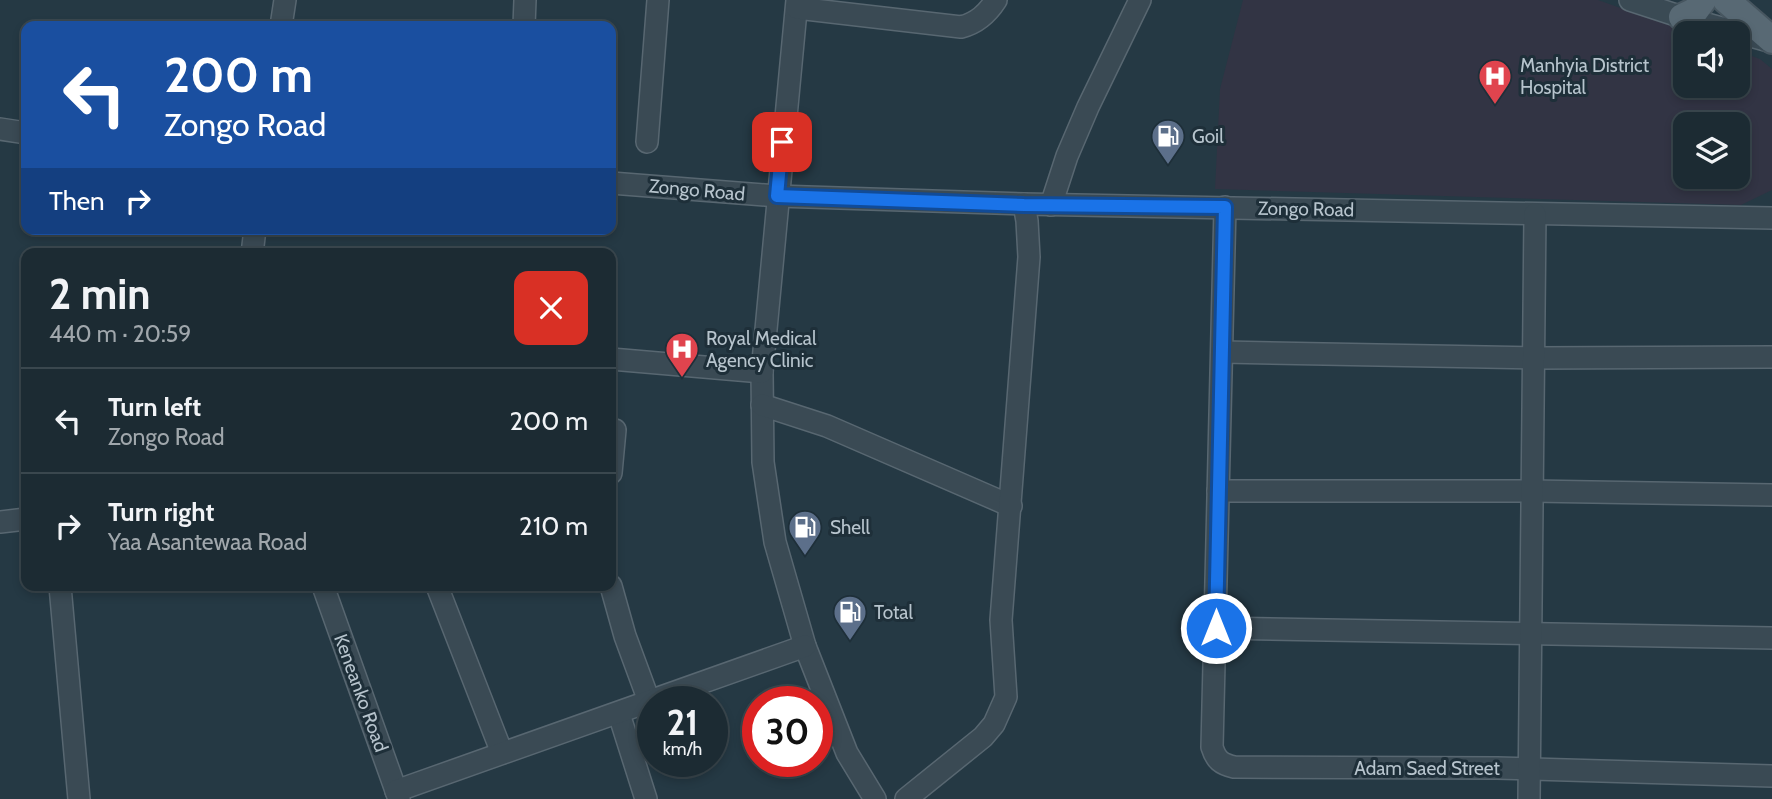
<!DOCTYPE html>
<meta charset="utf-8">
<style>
:root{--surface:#1c2b33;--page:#25333b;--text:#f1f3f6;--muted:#a0a7ac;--line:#3a474e}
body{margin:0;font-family:Cabin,sans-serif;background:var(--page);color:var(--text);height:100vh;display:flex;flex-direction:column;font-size:26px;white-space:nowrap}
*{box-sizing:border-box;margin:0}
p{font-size:23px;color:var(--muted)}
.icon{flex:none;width:38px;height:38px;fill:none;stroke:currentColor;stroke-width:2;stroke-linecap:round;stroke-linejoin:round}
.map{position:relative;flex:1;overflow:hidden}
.panel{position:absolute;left:21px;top:248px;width:595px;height:343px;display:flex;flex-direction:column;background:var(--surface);border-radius:14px;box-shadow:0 4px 10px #0003,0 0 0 2px var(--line)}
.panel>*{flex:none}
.guide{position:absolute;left:21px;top:21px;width:595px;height:214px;border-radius:14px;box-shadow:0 4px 10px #0003,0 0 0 2px var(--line);background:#1a4fa0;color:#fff;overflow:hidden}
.tools{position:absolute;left:1673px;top:21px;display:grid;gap:14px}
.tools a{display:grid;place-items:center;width:77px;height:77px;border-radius:14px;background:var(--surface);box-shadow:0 4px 10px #0003,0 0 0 2px var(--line);font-size:35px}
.speed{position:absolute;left:637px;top:686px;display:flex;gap:14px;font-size:35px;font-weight:700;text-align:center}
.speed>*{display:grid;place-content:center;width:91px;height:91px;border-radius:50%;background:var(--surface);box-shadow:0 4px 10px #0003,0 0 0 2px var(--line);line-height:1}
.speed small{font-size:18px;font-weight:400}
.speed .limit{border:10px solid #d22;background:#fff;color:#111}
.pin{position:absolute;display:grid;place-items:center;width:60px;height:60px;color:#fff;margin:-30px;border-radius:14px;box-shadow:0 4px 10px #0006}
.me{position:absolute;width:77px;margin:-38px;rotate:0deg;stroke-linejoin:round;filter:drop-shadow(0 0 5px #0008)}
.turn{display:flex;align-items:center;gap:24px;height:147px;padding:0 28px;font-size:32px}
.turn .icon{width:91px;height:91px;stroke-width:2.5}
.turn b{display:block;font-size:49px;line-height:60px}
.then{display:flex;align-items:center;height:66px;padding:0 28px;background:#0003;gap:14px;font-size:26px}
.round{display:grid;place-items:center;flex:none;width:74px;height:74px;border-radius:14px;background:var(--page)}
.overview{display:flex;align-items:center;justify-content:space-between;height:119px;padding:0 28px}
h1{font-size:42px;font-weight:800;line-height:52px}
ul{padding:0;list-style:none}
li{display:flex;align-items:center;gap:21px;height:105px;padding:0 28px;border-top:2px solid var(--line)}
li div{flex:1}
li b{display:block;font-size:26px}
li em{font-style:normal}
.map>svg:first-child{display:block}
.medical{fill:#323444;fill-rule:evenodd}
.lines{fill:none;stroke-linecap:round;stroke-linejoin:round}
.minor-casing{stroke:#586771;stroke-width:24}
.major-casing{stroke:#475660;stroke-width:30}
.minor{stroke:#3a4a54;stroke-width:21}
.major{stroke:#586974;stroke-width:26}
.route-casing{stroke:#114b97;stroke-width:18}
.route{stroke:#1a73e8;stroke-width:12}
.labels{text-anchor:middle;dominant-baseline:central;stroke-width:6;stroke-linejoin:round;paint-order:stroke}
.poi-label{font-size:19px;fill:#b7c4cd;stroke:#1e2f39;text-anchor:start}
.street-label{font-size:19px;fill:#b7c4cd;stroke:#1e2f39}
</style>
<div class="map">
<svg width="1772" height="799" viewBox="0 0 1772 799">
<rect width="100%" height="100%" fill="#253944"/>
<path class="medical" d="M 1243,0 L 1598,0 L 1691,33 L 1685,33 L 1685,86 L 1738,86 L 1738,51 L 1760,59 L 1772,69 L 1772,190 L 1741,205 L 1215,189 L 1220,89 ZM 1685,124 L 1738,124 L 1738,177 L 1685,177 Z"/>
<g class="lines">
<defs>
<g id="minor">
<polyline points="797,0 762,372 763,462 775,542 805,646 847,753 875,799"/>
<polyline points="1630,0 1682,17 1772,42"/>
<path d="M 797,8 L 961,27 C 977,23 987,14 996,0"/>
<polyline points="281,26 285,0"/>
<polyline points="524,26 525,0"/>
<polyline points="0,129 26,133"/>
<polyline points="647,142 658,0"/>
<polyline points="611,183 777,196 1024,204 1772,218"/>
<polyline points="1051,205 1067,156 1088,107 1140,0"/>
<path d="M 1225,207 L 1212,747 C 1216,760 1221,764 1234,767 L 1497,768 L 1772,776"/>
<polyline points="252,254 255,229"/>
<polyline points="1223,352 1535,358 1772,357"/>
<polyline points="611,359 762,372"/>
<polyline points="762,405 827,426 1011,506"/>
<polyline points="611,473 615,430"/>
<polyline points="1218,491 1532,491 1772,495"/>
<polyline points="0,522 26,519"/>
<polyline points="60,586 79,799"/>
<polyline points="323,586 399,799"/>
<polyline points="437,586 502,753"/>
<polyline points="611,586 625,636 649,701"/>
<polyline points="1216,628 1772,638"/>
<polyline points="619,714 646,799"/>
<polyline points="396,791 805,646"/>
<polyline points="906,799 983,737 994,724 1006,697 1001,620 1029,257 1027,221 1024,204"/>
<polyline points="1529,799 1535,214"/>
</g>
<g id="major">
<polyline points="1726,0 1772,40"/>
<polyline points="1682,17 1695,11 1703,0"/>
</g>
</defs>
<use href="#minor" class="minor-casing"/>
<use href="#major" class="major-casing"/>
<use href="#minor" class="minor"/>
<use href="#major" class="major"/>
</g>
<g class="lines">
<defs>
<polyline id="route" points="782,142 777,196 1024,205 1225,207 1216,628"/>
</defs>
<use href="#route" class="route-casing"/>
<use href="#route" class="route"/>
</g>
<defs>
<symbol id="hospital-pin" viewBox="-11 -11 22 30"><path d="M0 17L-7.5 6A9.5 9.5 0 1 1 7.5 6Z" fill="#e0444e" stroke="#1e2f39"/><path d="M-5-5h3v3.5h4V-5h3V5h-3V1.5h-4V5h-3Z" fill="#fff"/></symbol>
<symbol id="fuel-pin" viewBox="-11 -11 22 30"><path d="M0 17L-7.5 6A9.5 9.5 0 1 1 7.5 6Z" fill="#5c6f8a" stroke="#1e2f39"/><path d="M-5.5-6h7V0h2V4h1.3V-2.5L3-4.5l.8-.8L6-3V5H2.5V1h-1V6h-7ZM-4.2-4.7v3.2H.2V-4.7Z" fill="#fff"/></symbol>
</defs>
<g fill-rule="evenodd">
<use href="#hospital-pin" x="1476" y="57" width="38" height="52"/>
<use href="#fuel-pin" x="1149" y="117" width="38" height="52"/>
<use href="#hospital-pin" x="663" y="330" width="38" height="52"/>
<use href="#fuel-pin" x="786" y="508" width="38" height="52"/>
<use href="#fuel-pin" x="831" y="593" width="38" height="52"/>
</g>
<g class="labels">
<g class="poi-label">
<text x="1520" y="65">Manhyia District<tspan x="1520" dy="22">Hospital</tspan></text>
<text x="1192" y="136">Goil</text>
<text x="706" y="338">Royal Medical<tspan x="706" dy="22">Agency Clinic</tspan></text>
<text x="830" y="527">Shell</text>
<text x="874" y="612">Total</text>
</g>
<g class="street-label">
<text transform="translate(697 190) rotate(5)">Zongo Road</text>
<text transform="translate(1306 209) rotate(1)">Zongo Road</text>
<text transform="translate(361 693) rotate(70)">Keneanko Road</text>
<text x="1427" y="768">Adam Saed Street</text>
</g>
</g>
</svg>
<div class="tools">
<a><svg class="icon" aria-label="sound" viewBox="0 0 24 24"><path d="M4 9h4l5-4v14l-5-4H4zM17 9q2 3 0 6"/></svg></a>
<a><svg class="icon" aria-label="layers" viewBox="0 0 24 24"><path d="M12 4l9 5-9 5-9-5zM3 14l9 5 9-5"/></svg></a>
</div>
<div class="speed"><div>21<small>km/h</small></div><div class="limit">30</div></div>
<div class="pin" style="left:782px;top:142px;background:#d93025"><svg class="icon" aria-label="arrive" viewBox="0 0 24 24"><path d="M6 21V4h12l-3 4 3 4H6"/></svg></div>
<svg class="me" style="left:1216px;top:628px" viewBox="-20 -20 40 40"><circle r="17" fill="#1a73e8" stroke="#fff" stroke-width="3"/><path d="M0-11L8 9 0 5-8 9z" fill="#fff"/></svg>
<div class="guide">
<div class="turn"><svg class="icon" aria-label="left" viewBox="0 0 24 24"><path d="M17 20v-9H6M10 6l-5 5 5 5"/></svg><div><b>200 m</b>Zongo Road</div></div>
<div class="then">Then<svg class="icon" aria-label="right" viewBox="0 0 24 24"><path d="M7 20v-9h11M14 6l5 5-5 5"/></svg></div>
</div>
<section class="panel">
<div class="overview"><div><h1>2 min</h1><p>440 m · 20:59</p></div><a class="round" style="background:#d93025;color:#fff"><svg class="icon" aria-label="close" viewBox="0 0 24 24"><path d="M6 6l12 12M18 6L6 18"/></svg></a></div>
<ul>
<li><svg class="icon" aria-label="left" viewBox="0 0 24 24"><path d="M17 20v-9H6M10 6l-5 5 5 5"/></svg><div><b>Turn left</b><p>Zongo Road</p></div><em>200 m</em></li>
<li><svg class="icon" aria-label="right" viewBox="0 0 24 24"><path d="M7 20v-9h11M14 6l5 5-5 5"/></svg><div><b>Turn right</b><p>Yaa Asantewaa Road</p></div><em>210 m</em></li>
</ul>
</section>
</div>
